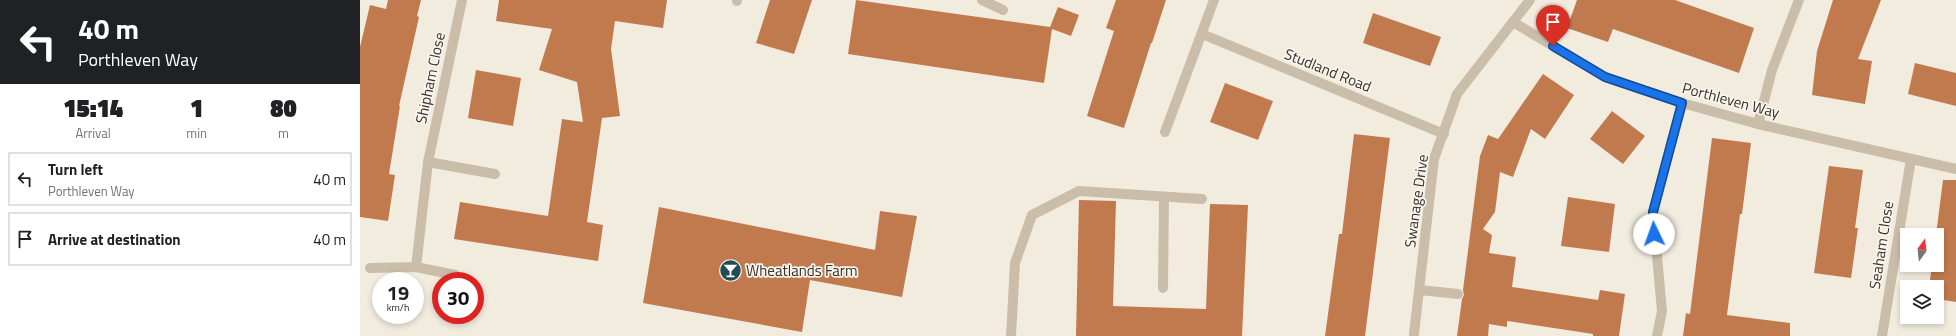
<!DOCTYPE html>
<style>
:root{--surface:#fff;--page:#f2f2f2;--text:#202124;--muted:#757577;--line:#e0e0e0}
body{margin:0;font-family:"Titillium Web",sans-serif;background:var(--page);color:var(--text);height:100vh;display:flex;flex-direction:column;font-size:15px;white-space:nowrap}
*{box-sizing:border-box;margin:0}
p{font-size:13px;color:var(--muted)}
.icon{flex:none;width:22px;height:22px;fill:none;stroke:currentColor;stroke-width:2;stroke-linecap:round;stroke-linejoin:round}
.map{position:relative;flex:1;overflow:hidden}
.side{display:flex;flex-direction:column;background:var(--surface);width:360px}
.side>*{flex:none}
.hud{background:#202124;color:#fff;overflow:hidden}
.needle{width:26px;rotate:15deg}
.buttons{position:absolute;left:1540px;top:228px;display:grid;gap:8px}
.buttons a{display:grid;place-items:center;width:44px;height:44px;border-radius:0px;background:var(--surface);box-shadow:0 2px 6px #0003;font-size:20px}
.speed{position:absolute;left:12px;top:272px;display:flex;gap:8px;font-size:20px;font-weight:700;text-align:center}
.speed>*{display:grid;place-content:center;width:52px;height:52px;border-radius:50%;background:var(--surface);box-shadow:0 2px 6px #0003;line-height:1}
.speed small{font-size:10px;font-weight:400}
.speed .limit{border:6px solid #d22;background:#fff;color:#111}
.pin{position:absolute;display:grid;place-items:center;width:34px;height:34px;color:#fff;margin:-41px -17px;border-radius:50% 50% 50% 0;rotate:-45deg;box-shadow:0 0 4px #0007}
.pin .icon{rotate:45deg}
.me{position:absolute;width:44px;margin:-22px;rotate:357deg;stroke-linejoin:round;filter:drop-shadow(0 0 3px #0008)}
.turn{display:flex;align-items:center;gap:14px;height:84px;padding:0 12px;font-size:18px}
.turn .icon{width:52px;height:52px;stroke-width:2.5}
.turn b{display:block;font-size:28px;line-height:34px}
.eta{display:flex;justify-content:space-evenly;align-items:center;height:68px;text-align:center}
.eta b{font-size:24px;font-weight:800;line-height:28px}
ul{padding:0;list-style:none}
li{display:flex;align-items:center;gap:12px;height:54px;margin:0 8px 6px;padding:0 4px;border:2px solid var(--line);border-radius:0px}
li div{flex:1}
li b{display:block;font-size:15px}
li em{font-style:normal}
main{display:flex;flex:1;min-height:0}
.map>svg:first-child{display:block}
.building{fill:#c17a4e}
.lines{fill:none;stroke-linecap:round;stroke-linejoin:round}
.minor{stroke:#cabeab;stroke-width:10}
.route-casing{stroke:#114b97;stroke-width:10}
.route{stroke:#1a73e8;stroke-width:7}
.labels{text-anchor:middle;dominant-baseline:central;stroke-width:3.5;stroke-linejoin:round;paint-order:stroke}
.street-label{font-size:15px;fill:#38302a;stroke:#f9f5ec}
.poi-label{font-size:15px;fill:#38302a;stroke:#f9f5ec;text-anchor:start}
</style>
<main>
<section class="side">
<div class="hud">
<div class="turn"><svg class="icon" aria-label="left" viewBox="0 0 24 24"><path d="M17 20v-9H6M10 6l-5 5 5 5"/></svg><div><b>40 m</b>Porthleven Way</div></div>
</div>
<div class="eta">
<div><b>15:14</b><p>Arrival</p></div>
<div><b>1</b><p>min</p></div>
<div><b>80</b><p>m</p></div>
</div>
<ul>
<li><svg class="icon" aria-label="left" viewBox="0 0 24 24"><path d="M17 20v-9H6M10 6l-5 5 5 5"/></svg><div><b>Turn left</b><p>Porthleven Way</p></div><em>40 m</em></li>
<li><svg class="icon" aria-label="arrive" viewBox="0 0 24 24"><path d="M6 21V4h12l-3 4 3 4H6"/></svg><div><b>Arrive at destination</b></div><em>40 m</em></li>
</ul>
</section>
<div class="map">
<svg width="1596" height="336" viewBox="0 0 1596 336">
<rect width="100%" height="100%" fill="#f2ecdf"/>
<g class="building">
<polygon points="28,0 61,0 57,16 59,17 39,106 40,106 29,174 35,175 28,221 0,217 0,47 10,5 26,9"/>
<polygon points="139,0 307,0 303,28 255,21 251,49 260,116 242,118 227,222 243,225 238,261 94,239 100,202 188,216 202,119 223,122 217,82 179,70 192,29 136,21"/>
<polygon points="410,0 452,0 434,54 396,43"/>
<polygon points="496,0 690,27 698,7 719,15 711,36 692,29 684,83 488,54"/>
<polygon points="756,0 806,0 792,43 791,43 764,128 727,116 754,31 746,28"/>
<polygon points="1217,0 1315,0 1394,28 1379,73 1253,29 1248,42 1207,28"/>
<polygon points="1473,0 1521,0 1498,59 1512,61 1505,104 1452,95 1457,51"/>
<polygon points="1013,13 1081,37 1070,66 1003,43"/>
<polygon points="1555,63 1596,73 1596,106 1548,94"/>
<polygon points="116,70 161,78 153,126 108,118"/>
<polygon points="1183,74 1214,95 1185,139 1171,129 1153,177 1140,172 1135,212 1123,229 1132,235 1129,253 1156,257 1152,287 1238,300 1240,290 1265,294 1259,336 1233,336 1233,334 1147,321 1147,327 1129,324 1128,336 1097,336 1102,299 1104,295 1103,290 1120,156 1128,135 1138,139"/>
<polygon points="865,83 913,101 898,140 850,122"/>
<polygon points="1252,111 1285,136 1263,164 1230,139"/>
<polygon points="994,134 1030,138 1005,336 965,336 979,234 982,234"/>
<polygon points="1352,138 1391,143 1382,214 1380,214 1367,315 1430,323 1430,336 1323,336 1326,313 1330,314"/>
<polygon points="1469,166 1503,170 1495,228 1498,228 1491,278 1454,273"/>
<polygon points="1583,180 1596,180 1596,302 1577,299 1577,287 1569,287 1572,265 1577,265 1576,235"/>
<polygon points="1208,197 1255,204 1249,252 1201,246"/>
<polygon points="719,200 756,201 753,306 846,309 850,204 888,205 882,336 716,336"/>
<polygon points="299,207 515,250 520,211 557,216 542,297 450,280 442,332 283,303"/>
</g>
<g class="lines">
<g class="minor">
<polyline points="622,0 643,10"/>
<polyline points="377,1 377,0"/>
<polyline points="1153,22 1245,77 1322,103 1398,124 1596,169"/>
<polyline points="842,34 1084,134"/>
<polyline points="1398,124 1412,70 1439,0"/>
<polyline points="805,132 854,0"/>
<polyline points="68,162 135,174"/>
<polyline points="56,267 68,162 102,0"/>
<polyline points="10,268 56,267 95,275"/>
<polyline points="803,288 804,197"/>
<polyline points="1060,290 1098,294"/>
<polyline points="1054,334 1074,159 1097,94 1170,0"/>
<polyline points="651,336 655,263 672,215 719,191 842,199"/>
<polyline points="1297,336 1302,311 1293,212 1322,103"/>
<polyline points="1522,336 1551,159"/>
</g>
</g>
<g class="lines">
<defs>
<polyline id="route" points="1193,46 1245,77 1322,103 1293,212 1294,234"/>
</defs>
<use href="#route" class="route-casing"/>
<use href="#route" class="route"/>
</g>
<defs>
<symbol id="bar-disc" viewBox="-11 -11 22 22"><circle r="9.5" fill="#214c58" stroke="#f9f5ec"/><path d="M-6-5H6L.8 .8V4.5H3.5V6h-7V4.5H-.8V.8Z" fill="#fff"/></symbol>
</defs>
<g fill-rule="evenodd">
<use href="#bar-disc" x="358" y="258" width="25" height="25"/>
</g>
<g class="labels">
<g class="street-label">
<text transform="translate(968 70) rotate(22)">Studland Road</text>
<text transform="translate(70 78) rotate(-78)">Shipham Close</text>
<text transform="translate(1371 100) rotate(15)">Porthleven Way</text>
<text transform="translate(1056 201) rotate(-82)">Swanage Drive</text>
<text transform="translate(1521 245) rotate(-81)">Seaham Close</text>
</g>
<g class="poi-label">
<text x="386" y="270">Wheatlands Farm</text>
</g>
</g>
</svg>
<div class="buttons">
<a><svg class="needle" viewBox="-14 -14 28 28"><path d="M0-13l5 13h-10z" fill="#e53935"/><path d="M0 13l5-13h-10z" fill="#757577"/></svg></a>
<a><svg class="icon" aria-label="layers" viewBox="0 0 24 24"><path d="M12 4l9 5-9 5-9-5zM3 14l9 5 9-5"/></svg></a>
</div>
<div class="speed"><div>19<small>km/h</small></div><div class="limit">30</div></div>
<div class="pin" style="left:1193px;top:46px;background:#d93025"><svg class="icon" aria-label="arrive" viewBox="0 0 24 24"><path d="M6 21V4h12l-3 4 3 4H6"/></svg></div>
<svg class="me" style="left:1294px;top:234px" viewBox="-20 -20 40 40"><circle r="19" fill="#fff"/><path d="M0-13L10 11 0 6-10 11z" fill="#1a73e8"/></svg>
</div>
</main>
